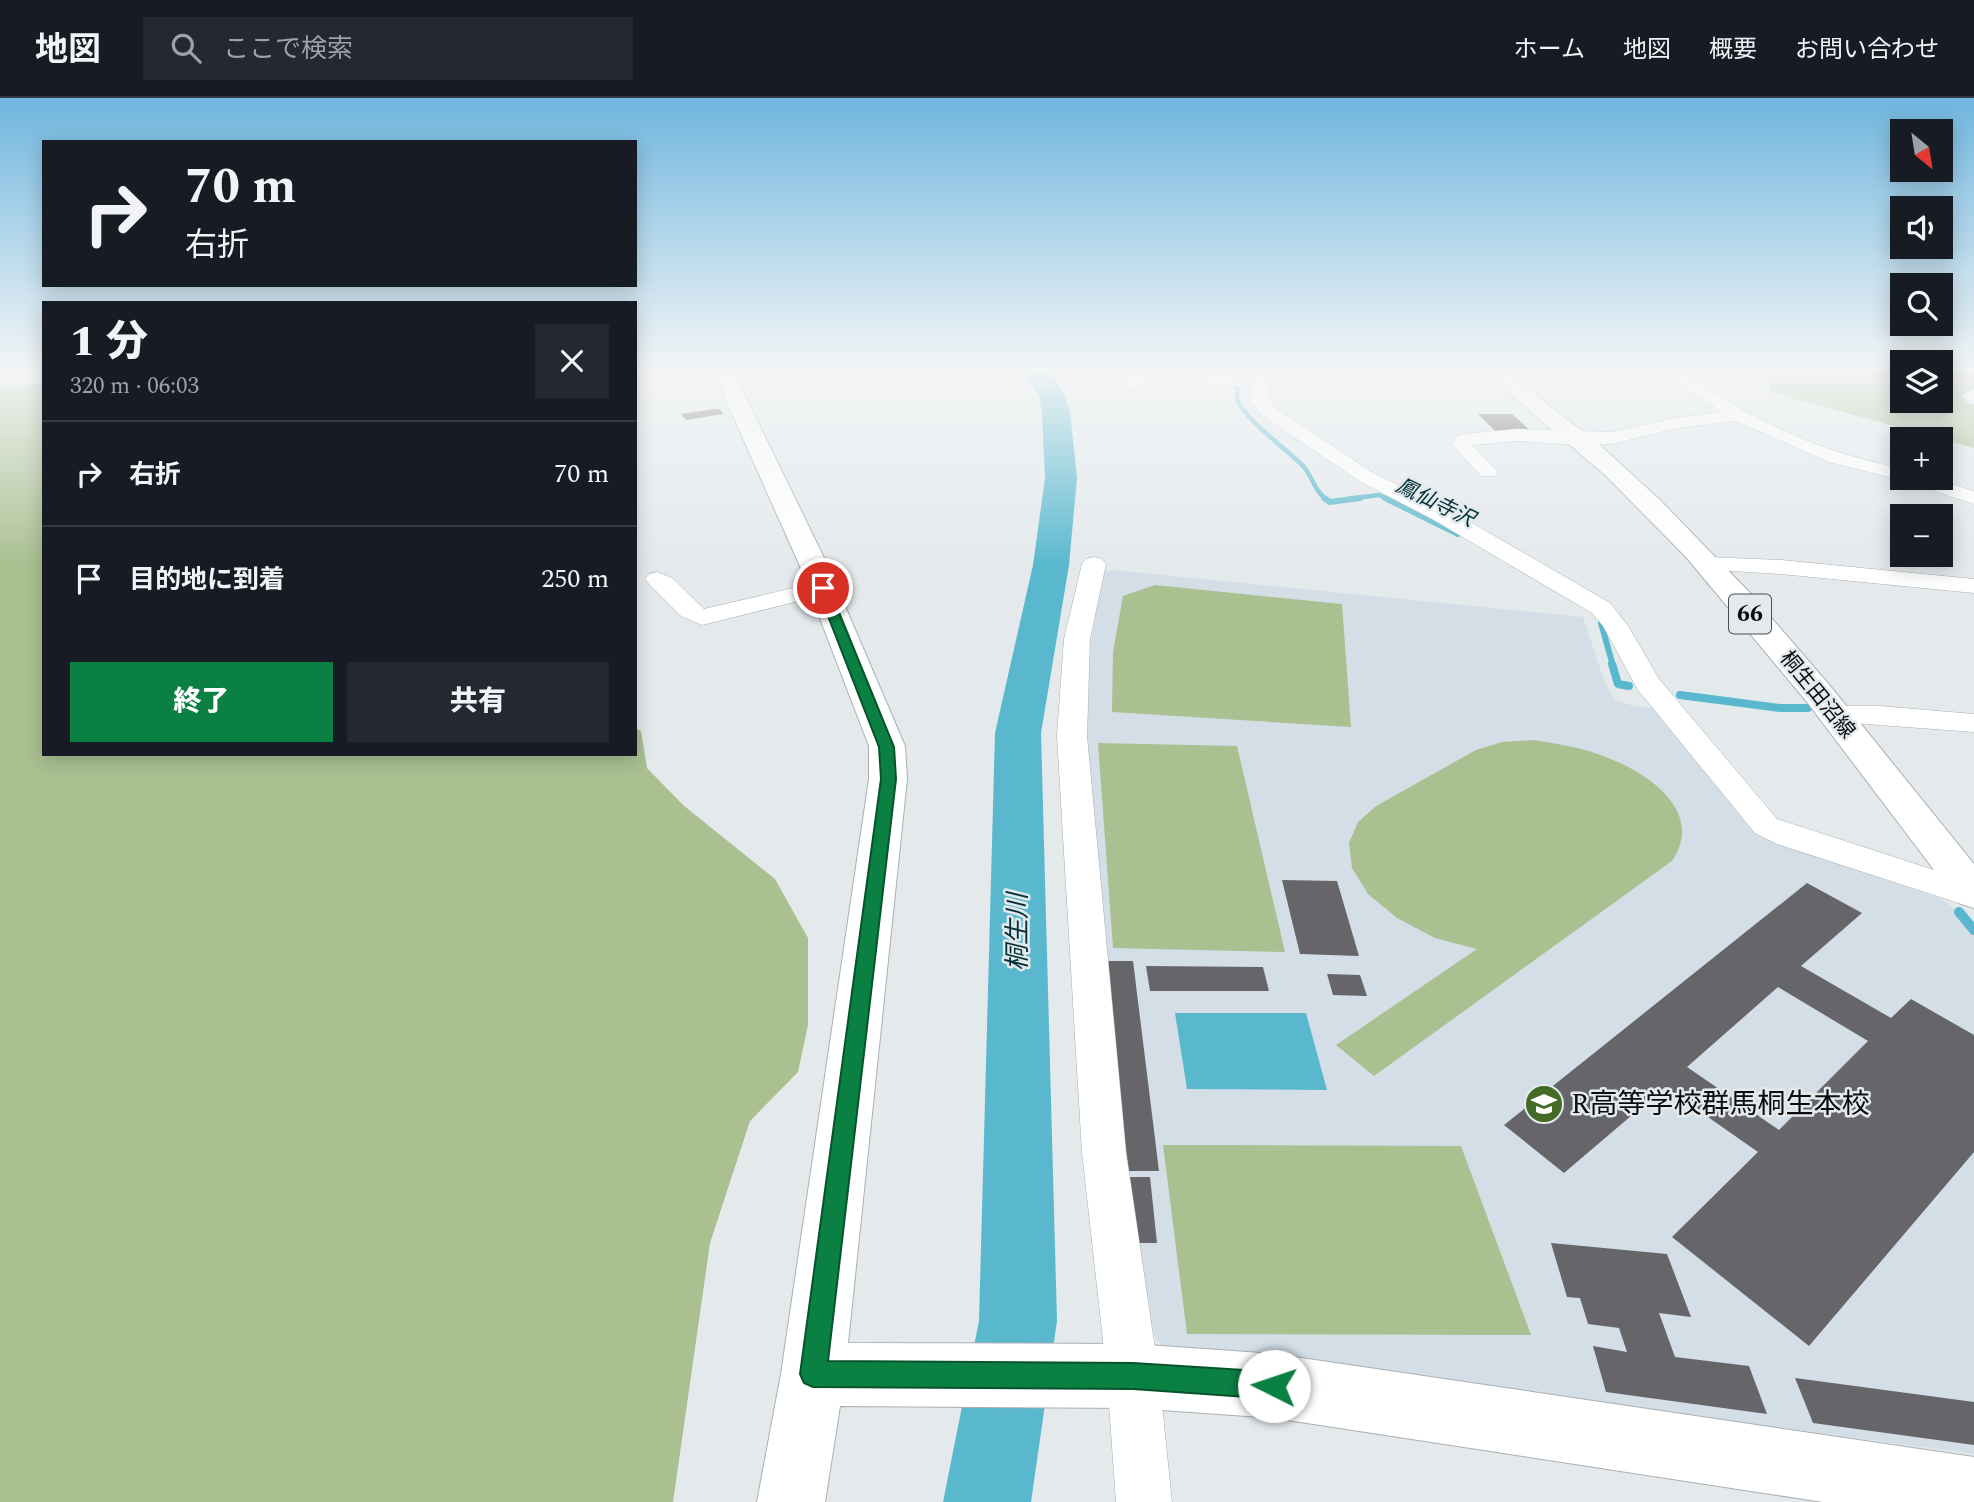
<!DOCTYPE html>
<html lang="ja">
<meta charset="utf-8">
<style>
:root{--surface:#171b24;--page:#242831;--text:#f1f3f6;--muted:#9ea1a6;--line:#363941;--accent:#0b8043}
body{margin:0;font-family:Spectral,"Noto Sans JP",serif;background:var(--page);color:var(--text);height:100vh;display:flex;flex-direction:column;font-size:26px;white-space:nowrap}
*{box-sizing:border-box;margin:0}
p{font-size:23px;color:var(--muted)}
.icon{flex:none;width:38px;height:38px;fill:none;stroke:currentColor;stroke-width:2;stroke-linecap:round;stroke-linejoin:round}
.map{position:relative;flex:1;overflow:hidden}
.panel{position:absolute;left:42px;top:203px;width:595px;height:455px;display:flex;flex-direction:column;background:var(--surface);border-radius:0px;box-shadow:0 4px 18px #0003}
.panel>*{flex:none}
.banner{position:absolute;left:42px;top:42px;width:595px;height:147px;border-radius:0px;box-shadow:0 4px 18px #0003;background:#171b24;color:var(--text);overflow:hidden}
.needle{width:46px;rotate:150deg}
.tools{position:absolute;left:1890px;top:21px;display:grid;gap:14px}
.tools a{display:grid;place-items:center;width:63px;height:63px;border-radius:0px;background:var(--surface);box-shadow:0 4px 18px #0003;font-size:35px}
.pin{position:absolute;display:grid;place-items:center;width:60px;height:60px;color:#fff;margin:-30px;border:4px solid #fff;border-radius:50%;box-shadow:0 2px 7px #0007}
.me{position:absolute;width:77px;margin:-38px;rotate:274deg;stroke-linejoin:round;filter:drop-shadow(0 0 5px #0008)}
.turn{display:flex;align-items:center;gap:24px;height:147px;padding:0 28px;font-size:32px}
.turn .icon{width:91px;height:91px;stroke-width:2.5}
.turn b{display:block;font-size:49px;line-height:60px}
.round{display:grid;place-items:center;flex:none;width:74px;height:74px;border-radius:0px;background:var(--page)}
.headline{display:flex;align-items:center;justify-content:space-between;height:119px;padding:0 28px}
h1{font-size:42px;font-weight:800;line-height:52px}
.button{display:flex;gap:14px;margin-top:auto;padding:14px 28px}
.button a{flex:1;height:80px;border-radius:0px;background:var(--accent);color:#fff;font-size:28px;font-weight:800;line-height:80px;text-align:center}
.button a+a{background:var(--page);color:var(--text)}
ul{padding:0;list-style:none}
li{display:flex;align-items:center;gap:21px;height:105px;padding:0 28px;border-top:2px solid var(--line)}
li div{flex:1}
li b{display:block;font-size:26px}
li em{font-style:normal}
header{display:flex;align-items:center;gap:42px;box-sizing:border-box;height:98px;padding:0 35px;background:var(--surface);border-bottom:2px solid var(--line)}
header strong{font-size:33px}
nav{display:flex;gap:38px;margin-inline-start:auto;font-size:24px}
.search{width:490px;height:63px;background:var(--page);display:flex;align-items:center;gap:18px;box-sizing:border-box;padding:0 24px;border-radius:0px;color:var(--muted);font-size:26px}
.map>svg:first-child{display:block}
.built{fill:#d3dee7}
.green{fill:#aac091}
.water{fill:#59b8ce}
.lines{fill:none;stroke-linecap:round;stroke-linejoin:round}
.stream-far3{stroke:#59b8ce;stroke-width:4.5}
.stream-far2{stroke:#59b8ce;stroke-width:6}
.stream-far1{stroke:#59b8ce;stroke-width:8}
.stream{stroke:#59b8ce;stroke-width:10}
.river{fill:#59b8ce;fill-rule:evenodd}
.building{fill:#66656a;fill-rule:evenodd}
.street-casing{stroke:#abafb3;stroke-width:1}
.secondary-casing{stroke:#abafb3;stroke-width:2}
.primary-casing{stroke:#abafb3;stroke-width:2}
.street{fill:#fff;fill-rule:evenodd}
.secondary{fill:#fff;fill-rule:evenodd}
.primary{fill:#fff;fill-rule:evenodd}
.route{fill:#0b8043;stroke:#07532c;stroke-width:2}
.labels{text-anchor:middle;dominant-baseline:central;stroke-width:5;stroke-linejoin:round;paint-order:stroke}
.far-water-label{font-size:21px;font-style:italic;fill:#003039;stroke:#e4e9ec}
.far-street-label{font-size:21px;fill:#0a0c0d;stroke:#e4e9ec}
.shield{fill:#e4e9ec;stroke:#4b4e50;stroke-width:2}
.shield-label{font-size:23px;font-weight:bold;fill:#0a0c0d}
.water-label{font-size:26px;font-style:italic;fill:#003039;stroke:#e4e9ec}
.near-poi-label{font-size:28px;fill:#0a0c0d;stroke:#e4e9ec;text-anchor:start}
</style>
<header>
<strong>地図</strong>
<div class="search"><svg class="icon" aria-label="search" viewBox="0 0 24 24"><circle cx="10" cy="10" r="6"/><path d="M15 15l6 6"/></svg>ここで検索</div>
<nav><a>ホーム</a><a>地図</a><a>概要</a><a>お問い合わせ</a></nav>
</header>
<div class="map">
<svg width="1974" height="1404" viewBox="0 0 1974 1404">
<rect width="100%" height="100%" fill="#e4e9ec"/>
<polygon class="built" points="1113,472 1583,519 1604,582 1614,601 1633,608 1661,611 1749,729 1761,739 1941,801 1959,814 1974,832 1974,1356 1332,1270 1164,1251 1142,1221 1099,857 1087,627 1089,557 1102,474"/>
<g class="green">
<polygon points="1765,271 1902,271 1902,303 1941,303 1941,271 1974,274 1974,350 1771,294"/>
<polygon points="44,286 44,656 635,656 635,630 641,633 647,670 683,707 775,781 808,840 808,927 798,974 750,1023 710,1145 673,1404 0,1404 0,287"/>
<polygon points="1155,487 1342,506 1351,629 1112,614 1113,554 1123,498"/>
<path d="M 1534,642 C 1557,646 1581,649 1603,658 C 1646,673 1706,713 1672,763 L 1374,978 L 1336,947 L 1477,851 L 1435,840 L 1397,820 L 1368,796 L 1352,770 L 1349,745 L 1358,724 L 1376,708 L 1476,652 L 1502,644 Z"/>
<polygon points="1098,645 1237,648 1285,854 1113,850"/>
<polygon points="1163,1047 1461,1048 1531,1237 1187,1236"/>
</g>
<polygon class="water" points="1175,915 1306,915 1327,992 1187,991"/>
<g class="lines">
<g class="stream-far3">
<polyline points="1235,271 1239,279"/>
<path d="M 1238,287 C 1237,293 1236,298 1238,303 C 1246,322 1286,351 1301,366 C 1313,377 1313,392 1326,401"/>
<polyline points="1348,401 1379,397 1388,401"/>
</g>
<g class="stream-far2">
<polyline points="1324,400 1330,404 1360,400"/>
<polyline points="1385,400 1458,436"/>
<polyline points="1601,525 1613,568"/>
</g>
<g class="stream-far1">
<polyline points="1612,566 1618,586 1629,588"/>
<polyline points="1680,597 1780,610 1808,610"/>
</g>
<polyline class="stream" points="1959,814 1974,832"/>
<polygon class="river" points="1022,271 1048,271 1065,298 1070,314 1077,380 1069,467 1041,635 1057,1223 1031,1404 943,1404 979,1223 995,635 1033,467 1045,380 1042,314 1039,298"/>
</g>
<g class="building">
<polygon points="714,311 720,311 723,316 686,322 681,316"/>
<polygon points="1478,316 1512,316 1531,333 1496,334"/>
<polygon points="1282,782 1337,783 1359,858 1300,856"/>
<path d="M 1807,785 L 1862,815 L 1801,868 L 1891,920 L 1911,901 L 1974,937 L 1974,1054 L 1809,1248 L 1672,1139 L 1758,1054 L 1665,989 L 1564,1075 L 1504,1027 ZM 1778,889 L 1868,943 L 1779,1032 L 1687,969 Z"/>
<polygon points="1104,863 1133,863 1159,1073 1124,1073"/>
<polygon points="1146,868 1263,869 1269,893 1150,893"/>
<polygon points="1327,876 1360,877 1367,898 1333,897"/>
<polygon points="1125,1079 1150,1079 1157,1145 1131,1145"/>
<polygon points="1551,1145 1667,1156 1691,1219 1659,1215 1675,1259 1749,1268 1767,1316 1606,1294 1593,1248 1627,1254 1619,1230 1588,1226 1580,1200 1567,1199"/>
<polygon points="1795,1280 1974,1304 1974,1347 1813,1325"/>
</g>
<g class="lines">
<defs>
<g id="street">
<polygon points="938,271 962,271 964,274 956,279 940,274"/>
<polygon points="1264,271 1281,271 1269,286 1268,301 1275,310 1375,376 1448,411 1610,505 1628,528 1659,581 1777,721 1974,785 1974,810 1777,746 1755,735 1638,592 1603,528 1592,515 1432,421 1361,384 1263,318 1250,302 1252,289 1148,282 1130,293 1122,288 1133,275 1148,272 1257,280"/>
<path d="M 1647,271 C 1691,271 1709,293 1744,313 C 1760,322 1777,329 1794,337 C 1828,353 1865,362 1902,371 L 1902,380 L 1932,380 L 1974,393 L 1974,406 L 1904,383 L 1829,364 L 1736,323 L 1676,330 L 1612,346 L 1578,347 L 1518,343 L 1472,347 L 1498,374 L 1495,378 L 1481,378 L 1452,346 L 1457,338 L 1464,336 L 1518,331 L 1612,334 L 1676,320 L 1722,314 L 1695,295 Z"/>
<polygon points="44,272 44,282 18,286 10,281 12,277"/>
<polygon points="1974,291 1974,306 1968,305 1962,297"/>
<polygon points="1094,459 1102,461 1106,466 1090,541 1087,638 1126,1054 1159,1278 1172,1404 1116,1404 1107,1278 1082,1054 1057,638 1064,541 1082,466 1086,461"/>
<polygon points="1708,459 1781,462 1974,481 1974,495 1781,476 1700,471 1696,466 1700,461"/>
<polygon points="657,474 672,480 704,511 823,483 831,485 835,490 831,495 702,527 681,518 649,486 645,481 649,476"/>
<polygon points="1835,608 1879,608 1974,616 1974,634 1825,623 1821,617 1825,611"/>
</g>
<polygon id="secondary" points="712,271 732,271 827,466 905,648 907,681 848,1245 1133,1246 1274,1256 1974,1359 1974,1404 1823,1404 1274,1320 1133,1310 840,1308 825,1404 757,1404 781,1276 869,681 869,648 799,466"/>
<polygon id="primary" points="1481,271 1503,271 1602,349 1661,403 1749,494 1831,589 1974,766 1974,810 1959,805 1807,604 1686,459 1605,377"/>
</defs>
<use href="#street" class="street-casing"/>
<use href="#secondary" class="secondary-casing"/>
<use href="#primary" class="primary-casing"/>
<use href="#street" class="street"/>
<use href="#secondary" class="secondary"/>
<use href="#primary" class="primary"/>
</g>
<linearGradient id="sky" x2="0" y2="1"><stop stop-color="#6fb6de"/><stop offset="0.58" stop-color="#f3f5f6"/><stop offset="1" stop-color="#f3f5f6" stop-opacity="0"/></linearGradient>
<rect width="1974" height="468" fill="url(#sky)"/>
<polygon class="route" points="823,486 829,490 894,649 896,681 828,1263 1133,1265 1274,1274 1284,1278 1287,1288 1284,1297 1274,1301 1133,1291 813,1289 804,1285 800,1276 881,681 879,649 817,490"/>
<defs>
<symbol id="school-disc" viewBox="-11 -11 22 22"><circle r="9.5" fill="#446b26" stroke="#e4e9ec"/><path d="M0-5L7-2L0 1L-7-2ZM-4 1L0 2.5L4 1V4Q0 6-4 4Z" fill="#fff"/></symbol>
</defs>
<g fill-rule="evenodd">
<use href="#school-disc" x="1522" y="984" width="44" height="44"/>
</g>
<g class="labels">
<g class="far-water-label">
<text transform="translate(1435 405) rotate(26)">鳳仙寺沢</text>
</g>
<g class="far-street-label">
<text transform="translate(1817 597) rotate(51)">桐生田沼線</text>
</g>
<rect class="shield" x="1729" y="496.5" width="42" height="39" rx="5"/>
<g class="shield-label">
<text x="1750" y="516">66</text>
</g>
<g class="water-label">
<text transform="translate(1018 834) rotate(-90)">桐生川</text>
</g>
<g class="near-poi-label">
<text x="1571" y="1006">R高等学校群馬桐生本校</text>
</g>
</g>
</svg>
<div class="tools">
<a><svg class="needle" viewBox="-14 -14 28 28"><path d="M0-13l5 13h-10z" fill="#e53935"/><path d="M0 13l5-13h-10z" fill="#9ea1a6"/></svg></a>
<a><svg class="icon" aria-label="sound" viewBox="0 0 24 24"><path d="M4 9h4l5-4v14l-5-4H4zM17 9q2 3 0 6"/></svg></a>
<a><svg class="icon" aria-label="search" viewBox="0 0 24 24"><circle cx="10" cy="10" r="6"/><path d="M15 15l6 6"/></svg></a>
<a><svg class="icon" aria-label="layers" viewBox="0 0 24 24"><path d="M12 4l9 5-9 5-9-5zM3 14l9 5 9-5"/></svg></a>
<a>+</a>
<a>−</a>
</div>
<div class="pin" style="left:823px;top:490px;background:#d93025"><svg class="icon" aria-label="arrive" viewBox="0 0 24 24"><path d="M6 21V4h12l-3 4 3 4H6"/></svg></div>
<svg class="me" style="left:1274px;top:1288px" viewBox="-20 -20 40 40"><circle r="19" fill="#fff"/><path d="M0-13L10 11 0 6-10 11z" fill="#0b8043"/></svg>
<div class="banner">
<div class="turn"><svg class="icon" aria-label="right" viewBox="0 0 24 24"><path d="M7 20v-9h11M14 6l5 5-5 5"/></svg><div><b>70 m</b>右折</div></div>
</div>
<section class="panel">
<div class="headline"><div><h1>1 分</h1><p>320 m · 06:03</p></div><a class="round"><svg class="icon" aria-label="close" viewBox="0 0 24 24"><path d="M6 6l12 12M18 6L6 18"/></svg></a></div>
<ul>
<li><svg class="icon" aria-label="right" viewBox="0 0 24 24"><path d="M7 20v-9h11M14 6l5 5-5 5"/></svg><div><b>右折</b></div><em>70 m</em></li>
<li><svg class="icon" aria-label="arrive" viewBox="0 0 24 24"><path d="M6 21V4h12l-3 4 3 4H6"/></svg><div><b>目的地に到着</b></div><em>250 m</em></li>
</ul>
<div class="button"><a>終了</a><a>共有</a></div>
</section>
</div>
